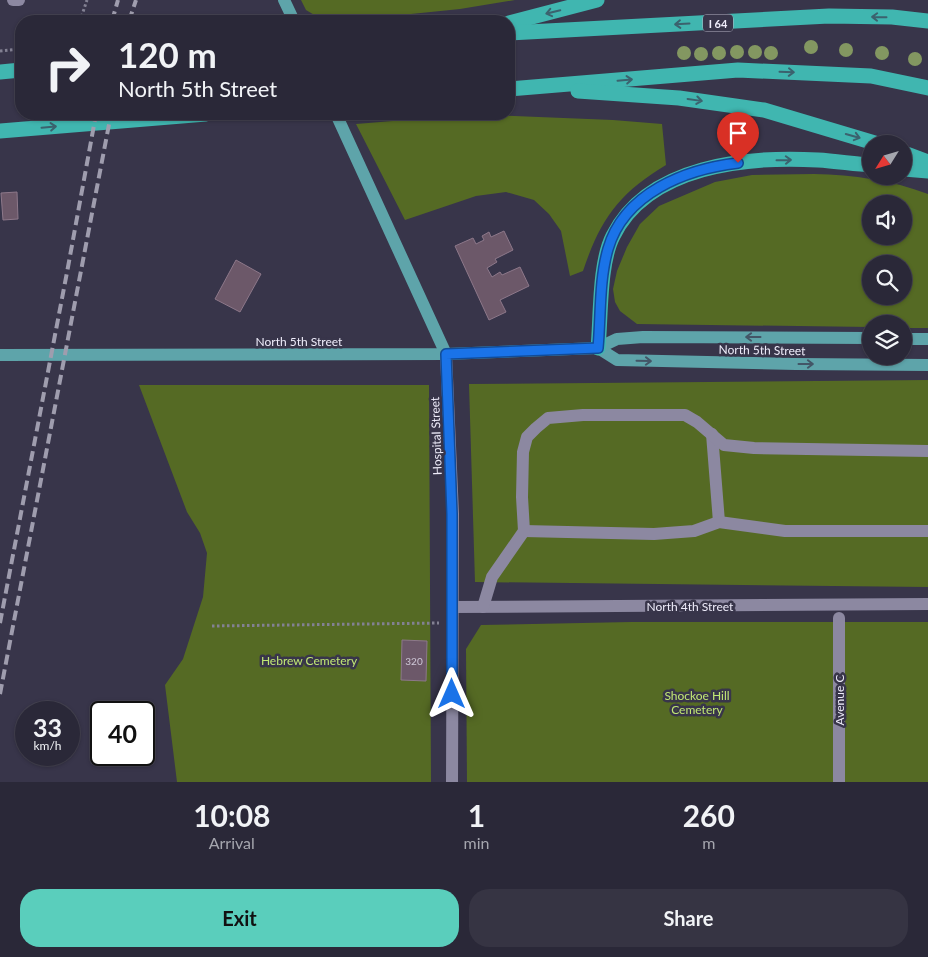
<!DOCTYPE html>
<style>
:root{--surface:#2a2838;--page:#363443;--text:#f1f3f6;--muted:#a5a6ae;--line:#464453;--accent:#5acebc}
body{margin:0;font-family:Lato,sans-serif;background:var(--page);color:var(--text);height:100vh;display:flex;flex-direction:column;font-size:19px;white-space:nowrap}
*{box-sizing:border-box;margin:0}
p{font-size:16px;color:var(--muted)}
.icon{flex:none;width:28px;height:28px;fill:none;stroke:currentColor;stroke-width:2;stroke-linecap:round;stroke-linejoin:round}
.map{position:relative;height:782px;overflow:hidden}
.side{display:flex;flex-direction:column;background:var(--surface);flex:1}
.side>*{flex:none}
.guide{position:absolute;left:15px;top:15px;width:500px;height:105px;border-radius:20px;box-shadow:0 1px 4px #0004,0 0 0 1px var(--line);background:#2a2838;color:var(--text);overflow:hidden}
.needle{width:32px;rotate:233deg}
.controls{position:absolute;left:862px;top:135px;display:grid;gap:10px}
.controls a{display:grid;place-items:center;width:50px;height:50px;border-radius:50%;background:var(--surface);box-shadow:0 1px 4px #0004,0 0 0 1px var(--line);font-size:25px}
.speed{position:absolute;left:15px;top:701px;display:flex;gap:10px;font-size:25px;font-weight:700;text-align:center}
.speed>*{display:grid;place-content:center;width:65px;height:65px;border-radius:50%;background:var(--surface);box-shadow:0 1px 4px #0004,0 0 0 1px var(--line);line-height:1}
.speed small{font-size:12px;font-weight:400}
.speed .limit{border:2px solid #111;border-radius:8px;background:#fff;color:#111}
.pin{position:absolute;display:grid;place-items:center;width:42px;height:42px;color:#fff;margin:-51px -21px;border-radius:50% 50% 50% 0;rotate:-45deg;box-shadow:0 0 5px #0007}
.pin .icon{rotate:45deg}
.me{position:absolute;width:55px;margin:-28px;rotate:0deg;stroke-linejoin:round;filter:drop-shadow(0 0 4px #0008)}
.turn{display:flex;align-items:center;gap:18px;height:105px;padding:0 20px;font-size:22px}
.turn .icon{width:65px;height:65px;stroke-width:2.5}
.turn b{display:block;font-size:35px;line-height:42px}
.eta{display:flex;justify-content:space-evenly;align-items:center;height:85px;text-align:center}
.eta b{font-size:30px;font-weight:700;line-height:35px}
.cta{display:flex;gap:10px;margin-top:auto;padding:10px 20px}
.cta a{flex:1;height:58px;border-radius:20px;background:var(--accent);color:#111;font-size:20px;font-weight:700;line-height:58px;text-align:center}
.cta a+a{background:var(--page);color:var(--text)}
.map>svg:first-child{display:block}
.green{fill:#556a24;fill-rule:evenodd}
.building{fill:#6c5869;stroke:#8d788a}
.lines{fill:none;stroke-linecap:round;stroke-linejoin:round}
.path{stroke:#838193;stroke-width:3;stroke-dasharray:2.5 2.5;stroke-linecap:butt}
.minor{stroke:#8c88a1;stroke-width:12}
.major{stroke:#5ea4aa;stroke-width:12}
.highway{stroke:#40b6b0;stroke-width:15}
.rail{stroke:#9f9dae;stroke-width:4;stroke-dasharray:10 5;stroke-linecap:butt}
.tree{fill:#839761}
.oneway{stroke:#3b626e}
.oneway2{stroke:#435667}
.route-casing{stroke:#114b97;stroke-width:12}
.route{stroke:#1a73e8;stroke-width:9}
.labels{text-anchor:middle;dominant-baseline:central;stroke-width:5;stroke-linejoin:round;paint-order:stroke}
.number-label{font-size:10px;fill:#cec7d6}
.shield{fill:#38354a;stroke:#b7b5c5;stroke-width:1}
.shield-label{font-size:11px;font-weight:bold;fill:#eeecfa}
.street-label{font-size:12px;fill:#eeecfa;stroke:#38354a}
.park-label{font-size:12px;fill:#c1e774;stroke:#38354a}
</style>
<div class="map">
<svg width="928" height="782" viewBox="0 0 928 782">
<rect width="100%" height="100%" fill="#38354a"/>
<g class="green">
<polygon points="301,0 515,0 460,9 352,20 321,19 306,10"/>
<path d="M 489,115 L 613,120 L 662,124 L 666,165 C 619,193 600,220 583,271 L 570,276 L 561,231 L 549,214 L 534,200 L 506,192 L 476,196 L 405,220 L 356,124 L 453,116 Z"/>
<path d="M 814,174 C 854,175 891,180 928,194 L 928,328 L 904,328 L 904,324 L 871,324 L 871,327 L 637,324 L 620,311 L 615,302 L 613,289 L 617,271 L 627,247 L 640,224 L 659,206 L 715,182 L 752,175 ZM 871,204 L 904,204 L 904,236 L 871,236 ZM 871,264 L 904,264 L 904,296 L 871,296 Z"/>
<polygon points="928,380 928,587 475,582 469,384"/>
<polygon points="139,385 429,385 431,782 177,782 165,685 183,659 203,597 207,553 200,533 187,512"/>
<polygon points="631,622 928,622 928,782 467,782 466,649 481,625"/>
</g>
<g class="building">
<polygon points="17,192 18,219 3,220 1,193"/>
<polygon points="504,231 513,250 495,259 497,262 487,268 492,277 500,272 502,275 520,267 529,286 500,300 506,312 489,320 455,246 473,238 476,244 484,240 482,236 489,232 491,237"/>
<polygon points="236,260 261,274 240,312 215,299"/>
<polygon points="402,640 427,641 426,681 401,680"/>
</g>
<g class="lines">
<g class="path">
<polyline points="80,21 87,0"/>
<polyline points="0,51 21,49"/>
<polyline points="212,626 439,623"/>
</g>
<g class="minor">
<polyline points="13,0 19,0"/>
<polyline points="446,354 453,514 452,782"/>
<polyline points="712,434 719,522"/>
<polyline points="524,531 654,534 694,531 719,522 785,531 928,531"/>
<polyline points="452,607 928,604"/>
<polyline points="483,607 492,577 524,531 522,497 523,452 527,437 536,428 548,418 583,415 685,415 697,422 724,445 754,448 928,451"/>
<polyline points="839,782 839,618"/>
</g>
<g class="major">
<polyline points="284,0 294,21"/>
<polyline points="336,114 446,354"/>
<polyline points="904,339 928,339"/>
<polyline points="598,348 617,360 796,364 928,365"/>
<polyline points="0,355 446,354 598,348 617,339 643,337 871,338"/>
</g>
<g class="highway">
<polyline points="509,23 597,0"/>
<polyline points="509,33 829,16 892,17 928,21"/>
<polyline points="0,72 21,70"/>
<polyline points="509,89 738,70 871,76 928,88"/>
<polyline points="578,91 679,98 764,110 878,144"/>
<polyline points="0,131 206,114"/>
<polyline points="904,153 928,162"/>
<polyline points="904,169 928,171"/>
<path d="M 598,348 C 601,317 599,263 613,236 C 648,165 748,156 818,160 C 836,161 854,164 871,165"/>
</g>
<g class="rail">
<polyline points="112,21 118,0"/>
<polyline points="129,21 136,0"/>
<polyline points="0,623 68,267 96,114"/>
<polyline points="0,694 111,114"/>
</g>
</g>
<g class="tree">
<circle cx="811" cy="47" r="7"/>
<circle cx="846" cy="50" r="7"/>
<circle cx="737" cy="52" r="7"/>
<circle cx="755" cy="52" r="7"/>
<circle cx="684" cy="53" r="7"/>
<circle cx="719" cy="53" r="7"/>
<circle cx="771" cy="53" r="7"/>
<circle cx="882" cy="53" r="7"/>
<circle cx="701" cy="54" r="7"/>
<circle cx="915" cy="59" r="7"/>
</g>
<defs><path id="oneway-shaft" d="M-6 0H5M1.5-3L5.5 0L1.5 3" fill="none" stroke-width="1.6" stroke-linecap="round" stroke-linejoin="round" transform="scale(1.25)"/></defs>
<g class="oneway">
<use href="#oneway-shaft" transform="translate(553 12) rotate(166)"/>
<use href="#oneway-shaft" transform="translate(879 17) rotate(-179)"/>
<use href="#oneway-shaft" transform="translate(682 24) rotate(177)"/>
<use href="#oneway-shaft" transform="translate(787 72) rotate(2)"/>
<use href="#oneway-shaft" transform="translate(625 80) rotate(-5)"/>
<use href="#oneway-shaft" transform="translate(695 100) rotate(8)"/>
<use href="#oneway-shaft" transform="translate(49 127) rotate(-5)"/>
<use href="#oneway-shaft" transform="translate(853 136) rotate(16)"/>
<use href="#oneway-shaft" transform="translate(784 160) rotate(-1)"/>
</g>
<g class="oneway2">
<use href="#oneway-shaft" transform="translate(753 337) rotate(-180)"/>
<use href="#oneway-shaft" transform="translate(644 361) rotate(1)"/>
<use href="#oneway-shaft" transform="translate(806 364)"/>
</g>
<g class="lines">
<defs>
<path id="route" d="M 452,694 L 452,514 L 446,354 L 598,348 C 601,316 599,280 608,249 C 624,193 686,169 738,163"/>
</defs>
<use href="#route" class="route-casing"/>
<use href="#route" class="route"/>
</g>
<g class="labels">
<g class="number-label">
<text x="414" y="661">320</text>
</g>
<rect class="shield" x="703" y="14.5" width="30" height="17" rx="4"/>
<g class="shield-label">
<text x="718" y="23">I 64</text>
</g>
<g class="street-label">
<text x="299" y="341">North 5th Street</text>
<text transform="translate(762 350) rotate(1)">North 5th Street</text>
<text transform="translate(436 436) rotate(-92)">Hospital Street</text>
<text x="690" y="606">North 4th Street</text>
<text transform="translate(839 700) rotate(-90)">Avenue C</text>
</g>
<g class="park-label">
<text x="309" y="660">Hebrew Cemetery</text>
<text x="697" y="695">Shockoe Hill<tspan x="697" dy="14">Cemetery</tspan></text>
</g>
</g>
</svg>
<div class="controls">
<a><svg class="needle" viewBox="-14 -14 28 28"><path d="M0-13l5 13h-10z" fill="#e53935"/><path d="M0 13l5-13h-10z" fill="#a5a6ae"/></svg></a>
<a><svg class="icon" aria-label="sound" viewBox="0 0 24 24"><path d="M4 9h4l5-4v14l-5-4H4zM17 9q2 3 0 6"/></svg></a>
<a><svg class="icon" aria-label="search" viewBox="0 0 24 24"><circle cx="10" cy="10" r="6"/><path d="M15 15l6 6"/></svg></a>
<a><svg class="icon" aria-label="layers" viewBox="0 0 24 24"><path d="M12 4l9 5-9 5-9-5zM3 14l9 5 9-5"/></svg></a>
</div>
<div class="speed"><div>33<small>km/h</small></div><div class="limit">40</div></div>
<div class="pin" style="left:738px;top:163px;background:#d93025"><svg class="icon" aria-label="arrive" viewBox="0 0 24 24"><path d="M6 21V4h12l-3 4 3 4H6"/></svg></div>
<svg class="me" style="left:452px;top:694px" viewBox="-20 -20 40 40"><path d="M0-17L14 15 0 8-14 15z" fill="#1a73e8" stroke="#fff" stroke-width="4"/></svg>
<div class="guide">
<div class="turn"><svg class="icon" aria-label="right" viewBox="0 0 24 24"><path d="M7 20v-9h11M14 6l5 5-5 5"/></svg><div><b>120 m</b>North 5th Street</div></div>
</div>
</div>
<section class="side">
<div class="eta">
<div><b>10:08</b><p>Arrival</p></div>
<div><b>1</b><p>min</p></div>
<div><b>260</b><p>m</p></div>
</div>
<div class="cta"><a>Exit</a><a>Share</a></div>
</section>
